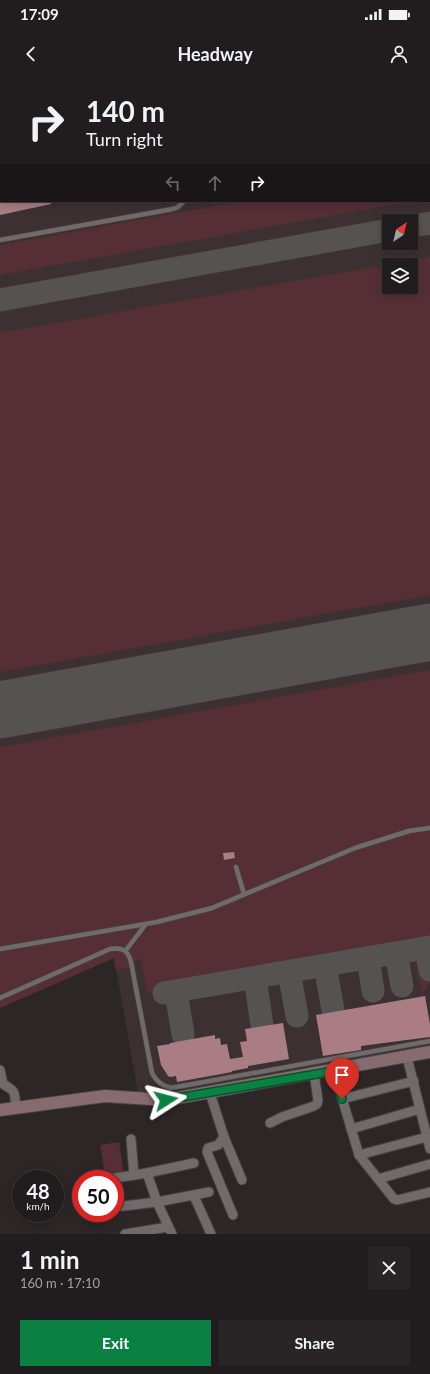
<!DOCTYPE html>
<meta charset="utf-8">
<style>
:root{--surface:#211c1d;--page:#292526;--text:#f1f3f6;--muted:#a2a1a4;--line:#3e3a3b;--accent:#0b8043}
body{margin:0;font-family:Lato,sans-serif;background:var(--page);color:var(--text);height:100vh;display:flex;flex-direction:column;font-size:15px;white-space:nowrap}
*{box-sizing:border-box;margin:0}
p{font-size:13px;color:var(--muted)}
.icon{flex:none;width:22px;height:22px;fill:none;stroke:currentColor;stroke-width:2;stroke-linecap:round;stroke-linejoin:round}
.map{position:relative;height:1154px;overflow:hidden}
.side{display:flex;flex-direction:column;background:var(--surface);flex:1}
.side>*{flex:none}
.banner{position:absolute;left:0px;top:0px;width:430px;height:122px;box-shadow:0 2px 10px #0003,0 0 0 1px var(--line);background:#211c1d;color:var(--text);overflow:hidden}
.needle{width:26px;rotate:35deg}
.fabs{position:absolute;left:382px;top:134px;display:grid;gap:8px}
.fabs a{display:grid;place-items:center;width:36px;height:36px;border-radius:0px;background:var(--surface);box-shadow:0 2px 10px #0003,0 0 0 1px var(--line);font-size:20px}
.speed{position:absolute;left:12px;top:1090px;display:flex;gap:8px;font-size:20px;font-weight:700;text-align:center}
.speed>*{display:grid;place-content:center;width:52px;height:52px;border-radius:50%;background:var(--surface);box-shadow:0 2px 10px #0003,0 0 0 1px var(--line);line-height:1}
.speed small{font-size:10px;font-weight:400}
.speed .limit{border:6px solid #d22;background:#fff;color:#111}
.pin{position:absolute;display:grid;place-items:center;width:34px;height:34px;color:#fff;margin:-41px -17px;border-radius:50% 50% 50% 0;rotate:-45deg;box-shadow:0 0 4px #0007}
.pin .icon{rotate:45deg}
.me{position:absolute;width:44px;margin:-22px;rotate:81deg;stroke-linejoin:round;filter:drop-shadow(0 0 3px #0008)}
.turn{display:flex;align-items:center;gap:14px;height:84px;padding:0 20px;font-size:18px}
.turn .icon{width:52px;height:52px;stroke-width:2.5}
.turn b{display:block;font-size:28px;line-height:34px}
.lanes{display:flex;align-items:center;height:38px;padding:0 20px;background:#0003;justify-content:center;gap:20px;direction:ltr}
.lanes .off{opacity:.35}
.round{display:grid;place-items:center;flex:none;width:42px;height:42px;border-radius:0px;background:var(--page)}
.summary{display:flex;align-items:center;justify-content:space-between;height:68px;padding:0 20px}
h1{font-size:24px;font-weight:700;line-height:30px}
.action{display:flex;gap:8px;margin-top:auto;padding:8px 20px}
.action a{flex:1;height:46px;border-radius:0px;background:var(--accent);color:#fff;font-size:16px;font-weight:700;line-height:46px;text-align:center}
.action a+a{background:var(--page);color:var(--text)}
.status{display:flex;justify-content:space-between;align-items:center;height:28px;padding:0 20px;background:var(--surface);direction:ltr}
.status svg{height:11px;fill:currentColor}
header{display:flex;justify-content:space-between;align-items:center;height:52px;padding:0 20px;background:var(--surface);font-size:18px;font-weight:700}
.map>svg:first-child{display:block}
.built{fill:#3c3032;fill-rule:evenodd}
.green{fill:#552e36;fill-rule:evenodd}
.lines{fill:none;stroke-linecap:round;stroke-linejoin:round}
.taxiway{stroke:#575252;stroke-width:23}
.runway{stroke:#575252;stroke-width:57}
.building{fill:#aa7c84}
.service-casing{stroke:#474142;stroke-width:6}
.minor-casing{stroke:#474142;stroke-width:11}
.secondary-casing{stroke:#474142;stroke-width:14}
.service{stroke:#716a6b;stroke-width:4.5}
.minor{stroke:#716a6b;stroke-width:9}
.secondary{stroke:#876b70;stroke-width:12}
.route-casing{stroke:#07532c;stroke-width:10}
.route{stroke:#0b8043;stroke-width:7}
</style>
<div class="status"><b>17:09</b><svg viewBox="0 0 49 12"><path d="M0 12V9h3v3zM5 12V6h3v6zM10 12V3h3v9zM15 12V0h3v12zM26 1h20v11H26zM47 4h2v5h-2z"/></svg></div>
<header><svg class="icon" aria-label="back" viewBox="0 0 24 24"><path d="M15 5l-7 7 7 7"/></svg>Headway<svg class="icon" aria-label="person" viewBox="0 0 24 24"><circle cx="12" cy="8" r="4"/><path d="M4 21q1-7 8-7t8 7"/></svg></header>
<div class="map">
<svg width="430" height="1154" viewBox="0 0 430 1154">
<rect width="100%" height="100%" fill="#2c2627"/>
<path class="built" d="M 0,0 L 335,1 L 1,1 L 1,121 L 429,121 L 430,87 L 430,967 L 179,1012 L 138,1012 L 114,878 L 0,928 ZM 389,141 L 411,141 L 411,163 L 389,163 ZM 389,185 L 411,185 L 411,207 L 389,207 Z"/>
<g class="green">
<polygon points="335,0 430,0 430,118 429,118 429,1"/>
<polygon points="242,121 414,121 0,195 0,165"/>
<path d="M 430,177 L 430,515 L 0,592 L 0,253 ZM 389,185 L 411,185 L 411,207 L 389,207 Z"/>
<polygon points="430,590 430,863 147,912 141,879 135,880 136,887 116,890 114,878 0,928 0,667"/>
<polygon points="424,877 429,903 422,914 415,879"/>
<polygon points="119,1062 124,1094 105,1096 100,1065"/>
</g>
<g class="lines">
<g class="taxiway">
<polyline points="411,146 430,143"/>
<polyline points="0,220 389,150"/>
<polyline points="426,868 430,890"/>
<polyline points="396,873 402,906"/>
<polyline points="368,878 373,911"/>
<polyline points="325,886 333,930"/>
<polyline points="289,892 297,936"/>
<polyline points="255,898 262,945"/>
<polyline points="176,912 183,954"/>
<polyline points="164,913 430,867"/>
</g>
<polyline class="runway" points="0,630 430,552"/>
</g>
<g class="building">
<polygon points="0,121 50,121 51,124 0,135"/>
<polygon points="234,772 235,778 224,780 223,773"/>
<polygon points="425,916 430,944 430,957 361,966 361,970 323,976 316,935"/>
<polygon points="283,943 289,979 248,986 248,988 232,991 232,992 177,1002 176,996 170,997 168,996 161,985 157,966 170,964 170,963 215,955 215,959 220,958 221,965 227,964 230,979 243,977 240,962 247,961 245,949"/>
</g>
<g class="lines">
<defs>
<g id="service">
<polyline points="172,0 172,1"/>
<polyline points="187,0 188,1"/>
<polyline points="0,160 173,129 178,127 184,121"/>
<polyline points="236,787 244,814"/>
<polyline points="0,869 157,842 212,828 355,768 409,751 430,748"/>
<polyline points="126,870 146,844"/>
<path d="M 0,918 L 110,869 C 122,867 128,870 131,882 L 152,993 C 156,1001 161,1006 171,1008 L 430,961"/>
</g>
<g id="minor">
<polyline points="407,977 430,1069"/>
<path d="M 0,990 L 3,1004 C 17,1012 14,1012 16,1028"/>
<polyline points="334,991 359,1075 394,1119 397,1120 430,1112"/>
<polyline points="210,1013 224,1057 242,1100"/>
<polyline points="342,1019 414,1001"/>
<polyline points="270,1043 282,1037 314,1026 317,1024 318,1020 314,994"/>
<polyline points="351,1049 420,1029"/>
<polyline points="224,1057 218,1065 208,1068 207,1072 233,1135"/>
<polyline points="131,1059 134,1095"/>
<polyline points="359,1075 427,1057"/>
<polyline points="147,1093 157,1122 172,1154"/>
<polyline points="109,1099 147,1093 194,1083"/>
<polyline points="378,1099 430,1084"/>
<polyline points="194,1116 211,1154"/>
<polyline points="115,1127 157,1122 209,1112"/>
<polyline points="125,1154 168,1147"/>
</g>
<polyline id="secondary" points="0,1030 105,1016 166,1020 430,972"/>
</defs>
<use href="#service" class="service-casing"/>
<use href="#minor" class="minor-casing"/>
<use href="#secondary" class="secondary-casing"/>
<use href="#service" class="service"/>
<use href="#minor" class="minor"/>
<use href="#secondary" class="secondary"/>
</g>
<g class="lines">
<defs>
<polyline id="route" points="166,1020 334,991 342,1019"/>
</defs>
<use href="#route" class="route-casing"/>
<use href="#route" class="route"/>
</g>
</svg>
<div class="fabs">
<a><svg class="needle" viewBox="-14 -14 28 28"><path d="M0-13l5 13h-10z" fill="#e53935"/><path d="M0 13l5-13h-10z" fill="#a2a1a4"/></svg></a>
<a><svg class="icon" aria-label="layers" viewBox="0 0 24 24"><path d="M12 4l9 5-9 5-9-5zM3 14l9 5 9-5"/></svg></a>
</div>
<div class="speed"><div>48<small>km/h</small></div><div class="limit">50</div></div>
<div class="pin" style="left:342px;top:1019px;background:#d93025"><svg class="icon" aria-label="arrive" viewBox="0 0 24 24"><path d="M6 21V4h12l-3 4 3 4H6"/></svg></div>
<svg class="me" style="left:166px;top:1020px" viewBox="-20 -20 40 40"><path d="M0-17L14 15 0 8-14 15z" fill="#0b8043" stroke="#fff" stroke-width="4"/></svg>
<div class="banner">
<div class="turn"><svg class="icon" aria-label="right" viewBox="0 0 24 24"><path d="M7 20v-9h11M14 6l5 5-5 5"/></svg><div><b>140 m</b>Turn right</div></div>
<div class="lanes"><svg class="icon off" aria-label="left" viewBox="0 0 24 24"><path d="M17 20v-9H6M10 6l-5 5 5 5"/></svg><svg class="icon off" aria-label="ahead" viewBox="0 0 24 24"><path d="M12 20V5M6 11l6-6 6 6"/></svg><svg class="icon" aria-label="right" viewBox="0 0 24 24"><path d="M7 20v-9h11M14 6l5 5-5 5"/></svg></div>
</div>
</div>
<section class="side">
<div class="summary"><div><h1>1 min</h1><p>160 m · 17:10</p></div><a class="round"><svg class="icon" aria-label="close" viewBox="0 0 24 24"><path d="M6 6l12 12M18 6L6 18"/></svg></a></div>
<div class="action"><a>Exit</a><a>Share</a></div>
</section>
